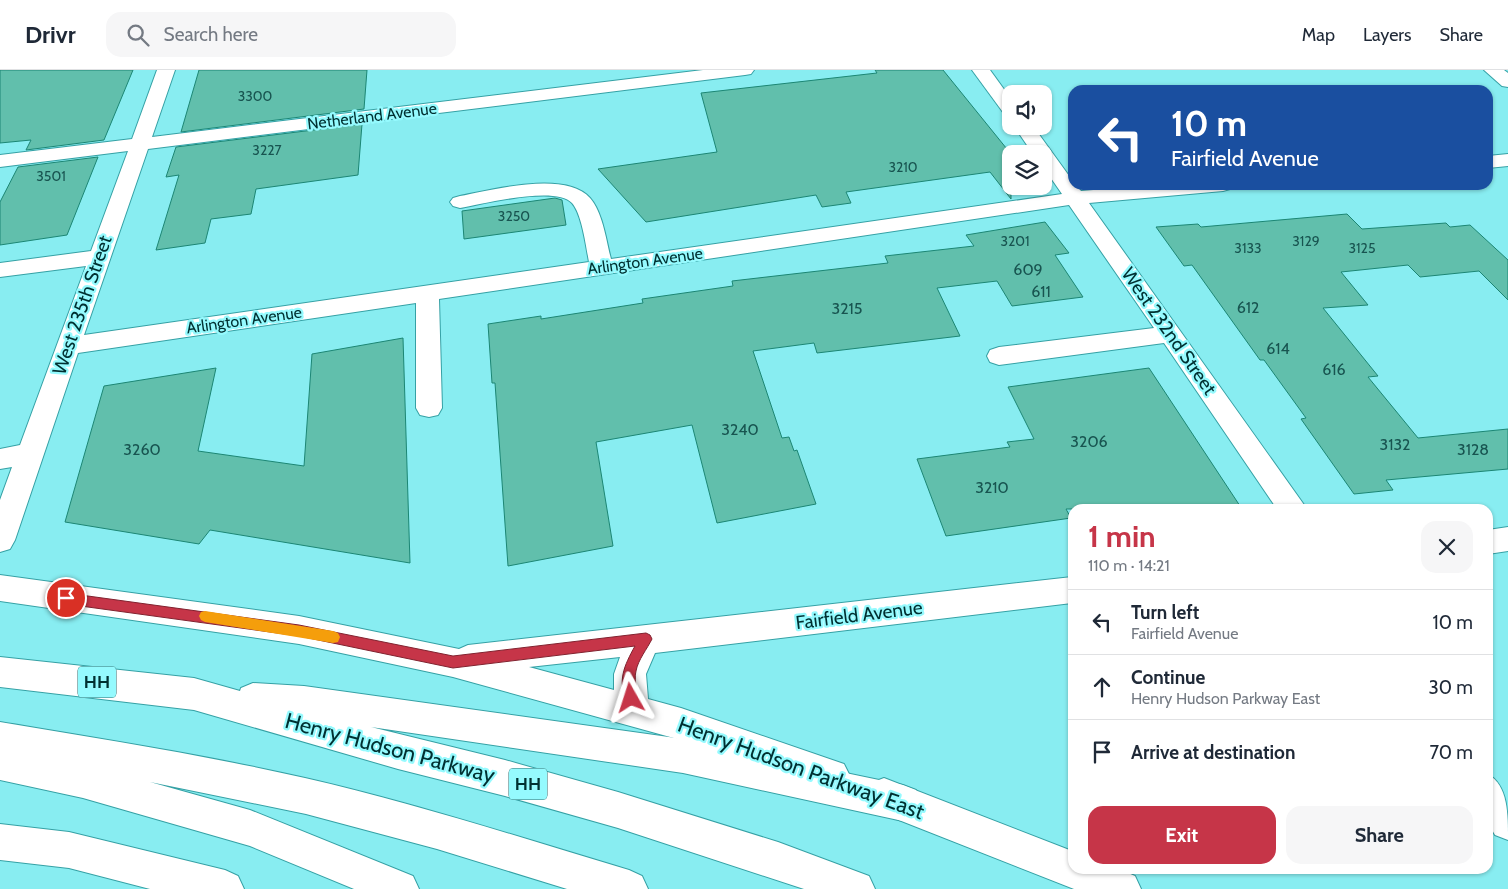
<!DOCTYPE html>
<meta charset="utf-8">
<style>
:root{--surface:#fff;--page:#f6f6f7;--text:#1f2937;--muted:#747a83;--line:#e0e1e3;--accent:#c63548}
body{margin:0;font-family:Cabin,sans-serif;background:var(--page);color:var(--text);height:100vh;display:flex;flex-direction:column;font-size:19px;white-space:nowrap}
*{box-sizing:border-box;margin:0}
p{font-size:16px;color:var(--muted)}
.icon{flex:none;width:28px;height:28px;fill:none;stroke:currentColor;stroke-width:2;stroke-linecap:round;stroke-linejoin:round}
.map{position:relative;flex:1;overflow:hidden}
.details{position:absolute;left:1068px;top:434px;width:425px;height:370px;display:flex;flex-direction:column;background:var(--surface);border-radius:15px;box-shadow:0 1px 4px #0004}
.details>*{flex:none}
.hud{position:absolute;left:1068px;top:15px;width:425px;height:105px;border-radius:15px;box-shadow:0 1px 4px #0004;background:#1a4fa0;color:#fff;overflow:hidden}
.controls{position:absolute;left:1002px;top:15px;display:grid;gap:10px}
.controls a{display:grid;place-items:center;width:50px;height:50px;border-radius:10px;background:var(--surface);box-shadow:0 1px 4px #0004;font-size:25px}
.pin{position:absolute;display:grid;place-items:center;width:42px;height:42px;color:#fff;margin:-21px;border:2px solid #fff;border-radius:50%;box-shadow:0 1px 5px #0007}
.me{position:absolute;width:55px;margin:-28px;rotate:354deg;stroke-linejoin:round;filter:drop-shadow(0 0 4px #0008)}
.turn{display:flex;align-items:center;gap:18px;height:105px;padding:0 20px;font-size:22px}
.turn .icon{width:65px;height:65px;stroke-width:2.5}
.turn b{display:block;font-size:35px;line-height:42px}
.round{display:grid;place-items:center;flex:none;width:52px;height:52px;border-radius:15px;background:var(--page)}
.headline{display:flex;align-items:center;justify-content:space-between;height:85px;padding:0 20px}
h1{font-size:30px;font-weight:800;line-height:38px;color:var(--accent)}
.cta{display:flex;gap:10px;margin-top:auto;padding:10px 20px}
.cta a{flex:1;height:58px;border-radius:15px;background:var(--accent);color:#fff;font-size:20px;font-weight:800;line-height:58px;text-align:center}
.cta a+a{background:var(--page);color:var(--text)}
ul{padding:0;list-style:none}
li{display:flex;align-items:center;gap:15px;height:65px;padding:0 20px;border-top:1px solid var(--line)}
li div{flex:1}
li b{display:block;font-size:19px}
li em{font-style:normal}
header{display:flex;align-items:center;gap:30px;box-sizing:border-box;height:70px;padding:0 25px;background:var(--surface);border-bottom:1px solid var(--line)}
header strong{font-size:24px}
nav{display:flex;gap:28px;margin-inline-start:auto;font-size:18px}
.search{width:350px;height:45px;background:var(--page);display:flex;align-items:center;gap:12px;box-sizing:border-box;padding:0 18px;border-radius:15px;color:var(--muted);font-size:19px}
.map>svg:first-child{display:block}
.building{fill:#61bfac;stroke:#1c8674}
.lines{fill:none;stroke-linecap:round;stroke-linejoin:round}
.minor-casing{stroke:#35a1a5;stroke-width:2}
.highway-casing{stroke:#35a1a5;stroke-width:2}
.minor{fill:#fff;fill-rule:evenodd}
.highway{fill:#fff;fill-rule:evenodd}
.route{fill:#c63548;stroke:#81222f}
.slow{fill:#f59e0b}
.labels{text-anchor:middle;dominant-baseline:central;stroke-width:4.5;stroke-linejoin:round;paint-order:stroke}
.far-number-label{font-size:14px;fill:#185450}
.far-street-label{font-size:16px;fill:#003031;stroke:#95fafe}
.number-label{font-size:16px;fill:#185450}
.shield{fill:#95fafe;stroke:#2d6d6e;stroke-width:1}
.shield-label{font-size:18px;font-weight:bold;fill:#003031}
.street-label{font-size:19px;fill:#003031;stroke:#95fafe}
.near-street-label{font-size:22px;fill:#003031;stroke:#95fafe}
</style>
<header>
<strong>Drivr</strong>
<div class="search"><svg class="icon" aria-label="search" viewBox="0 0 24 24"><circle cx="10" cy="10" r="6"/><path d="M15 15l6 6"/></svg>Search here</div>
<nav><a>Map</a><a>Layers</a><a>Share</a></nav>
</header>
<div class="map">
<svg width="1508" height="819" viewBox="0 0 1508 819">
<rect width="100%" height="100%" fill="#88edf1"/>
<g class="building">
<polygon points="0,0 133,0 104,70 26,80 31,70 0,73"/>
<polygon points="199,0 367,0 364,39 181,62"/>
<polygon points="875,0 943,0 1011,84 1011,129 990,102 846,122 851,133 822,137 816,125 646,152 598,99 717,82 701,23 877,3"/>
<polygon points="362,54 358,105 256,119 251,144 211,149 205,173 156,180 179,105 166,107 176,77"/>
<polygon points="98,87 67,165 0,175 0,132 18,97"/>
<polygon points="555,128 562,130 566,155 464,169 462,141"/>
<polygon points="1347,144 1362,159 1446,153 1450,157 1470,155 1508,190 1508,230 1479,201 1420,207 1408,195 1341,202 1368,235 1323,238 1378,306 1368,307 1418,368 1508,359 1508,399 1386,410 1393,420 1354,424 1301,349 1306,348 1264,290 1260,290 1192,195 1184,196 1156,157 1198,154 1201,157"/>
<polygon points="1045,152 1069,183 1055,185 1083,227 1012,236 997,211 937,218 960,266 817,283 814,273 753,281 782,368 789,367 794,381 797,380 816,434 717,453 692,355 596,372 613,476 508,496 495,313 492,313 488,254 541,246 541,249 643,233 642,229 733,216 732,211 888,193 885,186 974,176 966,165"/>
<polygon points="403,268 410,493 210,460 199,474 65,452 104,316 216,298 198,381 304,396 312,284"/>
<polygon points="1149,298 1242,439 1066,439 1071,448 946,466 917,389 1010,377 1007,372 1034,369 1008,317"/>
</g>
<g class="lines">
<defs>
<g id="minor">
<path d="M 157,0 L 175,0 L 152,67 L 703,0 L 754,0 L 751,4 L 745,5 L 148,79 L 84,265 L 589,192 C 586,177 582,144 572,133 C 556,115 483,134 460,138 L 453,136 L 450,132 L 453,128 L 460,126 C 491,120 566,100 590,128 C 603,143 606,170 611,189 L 1062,124 L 1044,98 L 1044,84 L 1033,84 L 1014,56 L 1033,56 L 1072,110 L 1072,115 L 1076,115 L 1081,121 L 1155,115 L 1233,115 L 1230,119 L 1223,121 L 1089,133 L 1307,439 L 1277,439 L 1164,273 L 999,295 L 990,292 L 987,286 L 990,280 L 999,277 L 1154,258 L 1069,135 L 439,229 L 442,338 L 438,345 L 429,347 L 420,345 L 416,338 L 416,233 L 78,283 L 15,470 L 10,479 L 0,482 L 0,430 L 12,397 L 0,399 L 0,379 L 20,375 L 86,196 L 0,207 L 0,193 L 91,181 L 128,81 L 0,97 L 0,85 L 132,69 Z"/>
<polygon points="972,0 990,0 1011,29 1011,46 1005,45"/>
<polygon points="1484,0 1504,0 1508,3 1508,17 1502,16"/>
<polygon points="1508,84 1508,96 1488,98 1488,86"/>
<polygon points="1508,457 1508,481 1488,484 1488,460"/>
<path d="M 0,505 L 299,546 L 459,579 L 468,575 L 1072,507 L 1072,533 L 655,583 L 646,604 L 648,629 L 681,638 L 844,694 L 850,706 L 844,718 L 832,724 L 681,670 L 453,607 L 299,574 L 0,531 ZM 620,587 L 614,604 L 614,620 L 529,597 Z"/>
<path d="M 1488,704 C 1508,716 1508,743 1508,770 L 1495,765 L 1488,753 Z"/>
<polygon points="884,708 1072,781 1072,799 1119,799 1135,806 1141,819 1074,819 871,739 866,726 871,713"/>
<polygon points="0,754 69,762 225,800 238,806 244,819 150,819 69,798 0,790"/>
</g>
<g id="highway">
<polygon points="0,587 194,608 240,621 241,618 253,613 304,616 683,669 903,715 916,720 921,733 916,746 903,751 683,703 371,657 505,690 618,722 778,772 869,806 875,819 804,819 618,758 505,726 398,699 194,640 0,617"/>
<path d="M 0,652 C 102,669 204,685 305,708 C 414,733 522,768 629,800 L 642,806 L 648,819 L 567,819 L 437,779 L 306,744 L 150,712 L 250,740 L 413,806 L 419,819 L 354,819 L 250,776 L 83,728 L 0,710 Z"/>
</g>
</defs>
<use href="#minor" class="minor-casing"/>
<use href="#highway" class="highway-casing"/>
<use href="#minor" class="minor"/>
<use href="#highway" class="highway"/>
</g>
<path class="route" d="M 66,523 L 299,555 L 453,586 L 646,563 L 650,565 L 652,569 C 647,579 638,590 636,601 C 633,612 640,623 636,632 L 631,634 L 627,632 C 617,611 624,596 635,576 L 453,598 L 299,566 L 66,534 L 60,528 Z"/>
<polygon class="slow" points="205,541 333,561 338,563 340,567 338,572 333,573 205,552 201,550 199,546 201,542"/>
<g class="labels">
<g class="far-number-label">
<text x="255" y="26">3300</text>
<text x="267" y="80">3227</text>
<text x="903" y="97">3210</text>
<text x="51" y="106">3501</text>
<text x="514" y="146">3250</text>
<text x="1015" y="171">3201</text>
<text x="1306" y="171">3129</text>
<text x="1248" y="178">3133</text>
<text x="1362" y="178">3125</text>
</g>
<g class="far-street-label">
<text transform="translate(372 46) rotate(-7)">Netherland Avenue</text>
<text transform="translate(645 191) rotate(-8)">Arlington Avenue</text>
<text transform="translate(244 250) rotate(-8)">Arlington Avenue</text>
</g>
<g class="number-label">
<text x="1028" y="199">609</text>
<text x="1041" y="221">611</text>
<text x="1248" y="237">612</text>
<text x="847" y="238">3215</text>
<text x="1278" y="278">614</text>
<text x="1334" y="299">616</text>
<text x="740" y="359">3240</text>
<text x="1089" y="371">3206</text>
<text x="1395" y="374">3132</text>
<text x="142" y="379">3260</text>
<text x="1473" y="379">3128</text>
<text x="992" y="417">3210</text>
</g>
<g class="shield">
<rect x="78" y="596.5" width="38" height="31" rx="4"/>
<rect x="509" y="698.5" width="38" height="31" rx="4"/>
</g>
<g class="shield-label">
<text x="97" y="612">HH</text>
<text x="528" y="714">HH</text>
</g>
<g class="street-label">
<text transform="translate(82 235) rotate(-71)">West 235th Street</text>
<text transform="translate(1169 261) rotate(55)">West 232nd Street</text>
<text transform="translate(859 545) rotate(-7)">Fairfield Avenue</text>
</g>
<g class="near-street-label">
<text transform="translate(390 678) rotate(15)">Henry Hudson Parkway</text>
<text transform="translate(801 698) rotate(20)">Henry Hudson Parkway East</text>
</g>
</g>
</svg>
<div class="controls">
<a><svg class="icon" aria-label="sound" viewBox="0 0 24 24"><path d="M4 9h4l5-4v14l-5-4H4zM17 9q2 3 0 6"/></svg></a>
<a><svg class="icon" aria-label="layers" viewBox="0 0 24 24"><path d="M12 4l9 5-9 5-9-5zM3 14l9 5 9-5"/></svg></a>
</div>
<div class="pin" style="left:66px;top:528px;background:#d93025"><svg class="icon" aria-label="arrive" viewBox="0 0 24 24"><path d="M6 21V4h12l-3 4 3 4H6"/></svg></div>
<svg class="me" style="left:631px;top:628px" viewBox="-20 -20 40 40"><path d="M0-17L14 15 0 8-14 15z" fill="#c63548" stroke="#fff" stroke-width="4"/></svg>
<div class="hud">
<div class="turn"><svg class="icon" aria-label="left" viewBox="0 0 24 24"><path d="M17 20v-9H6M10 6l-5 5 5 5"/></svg><div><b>10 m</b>Fairfield Avenue</div></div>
</div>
<section class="details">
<div class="headline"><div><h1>1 min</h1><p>110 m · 14:21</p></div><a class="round"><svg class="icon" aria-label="close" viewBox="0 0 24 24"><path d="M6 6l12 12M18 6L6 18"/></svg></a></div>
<ul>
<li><svg class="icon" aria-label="left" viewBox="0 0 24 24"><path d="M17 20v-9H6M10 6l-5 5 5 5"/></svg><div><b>Turn left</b><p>Fairfield Avenue</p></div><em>10 m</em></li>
<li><svg class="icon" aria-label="ahead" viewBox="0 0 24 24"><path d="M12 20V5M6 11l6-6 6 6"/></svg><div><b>Continue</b><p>Henry Hudson Parkway East</p></div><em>30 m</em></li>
<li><svg class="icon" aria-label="arrive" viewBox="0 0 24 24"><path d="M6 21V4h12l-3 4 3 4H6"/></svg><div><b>Arrive at destination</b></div><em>70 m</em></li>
</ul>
<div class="cta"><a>Exit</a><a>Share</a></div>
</section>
</div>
